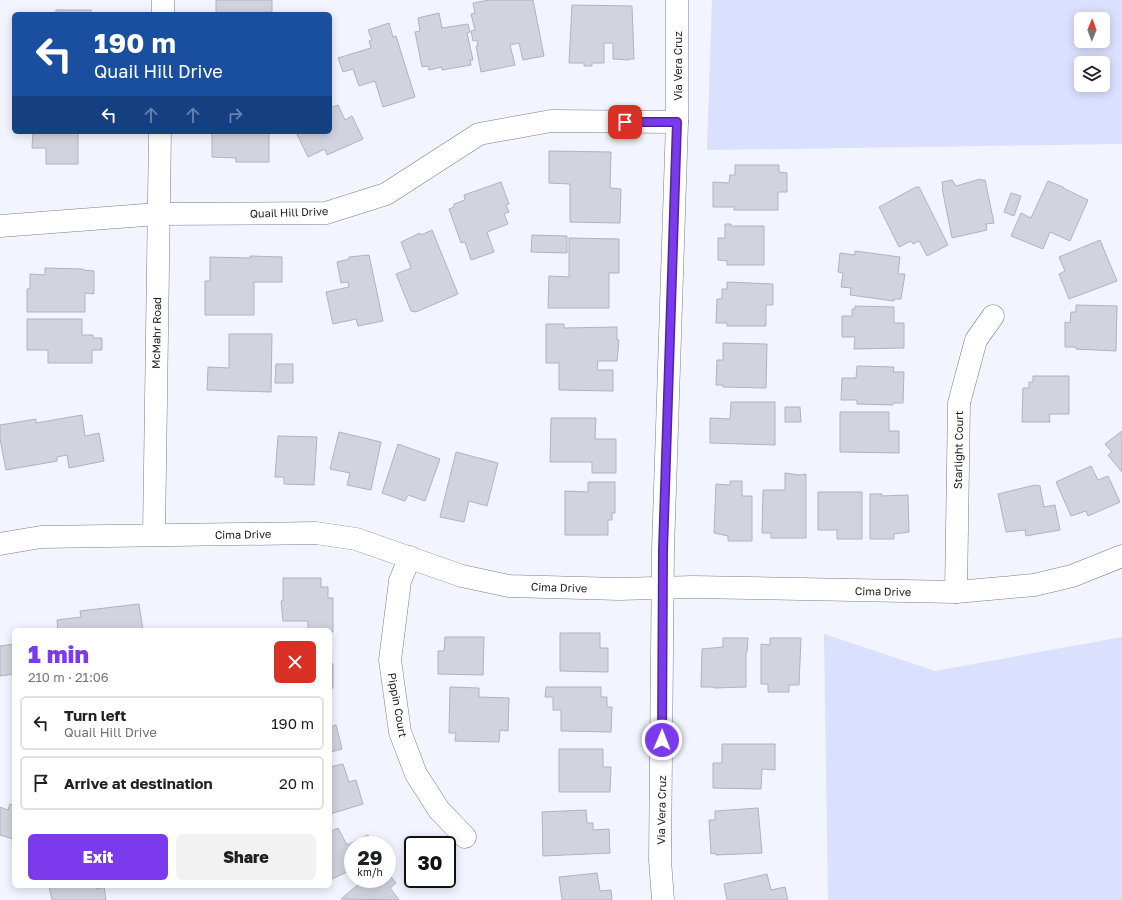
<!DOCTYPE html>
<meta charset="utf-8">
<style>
:root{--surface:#fff;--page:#f2f2f2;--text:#202124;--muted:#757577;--line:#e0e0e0;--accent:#7c3aed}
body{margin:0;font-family:"Golos Text",sans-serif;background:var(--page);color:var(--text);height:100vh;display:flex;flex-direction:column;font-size:15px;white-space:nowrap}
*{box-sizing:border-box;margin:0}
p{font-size:13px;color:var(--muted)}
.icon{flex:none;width:22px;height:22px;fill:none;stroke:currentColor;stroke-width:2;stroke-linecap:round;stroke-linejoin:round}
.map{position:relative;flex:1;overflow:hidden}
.side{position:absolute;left:12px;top:628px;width:320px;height:260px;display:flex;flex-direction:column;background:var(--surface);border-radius:6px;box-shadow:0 2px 10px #0003}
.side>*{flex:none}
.hud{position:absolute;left:12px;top:12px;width:320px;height:122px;border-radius:6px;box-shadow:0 2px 10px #0003;background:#1a4fa0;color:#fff;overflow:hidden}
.needle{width:26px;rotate:1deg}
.tools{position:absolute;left:1074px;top:12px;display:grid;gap:8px}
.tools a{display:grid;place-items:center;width:36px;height:36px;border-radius:6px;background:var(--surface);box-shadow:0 2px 10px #0003;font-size:20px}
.speed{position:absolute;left:344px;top:836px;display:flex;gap:8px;font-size:20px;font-weight:700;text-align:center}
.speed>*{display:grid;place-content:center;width:52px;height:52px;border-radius:50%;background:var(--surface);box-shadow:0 2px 10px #0003;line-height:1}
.speed small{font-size:10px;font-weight:400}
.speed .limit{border:2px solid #111;border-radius:6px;background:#fff;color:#111}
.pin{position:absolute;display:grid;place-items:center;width:34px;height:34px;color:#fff;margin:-17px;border-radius:8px;box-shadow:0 2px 6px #0006}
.me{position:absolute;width:44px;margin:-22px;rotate:1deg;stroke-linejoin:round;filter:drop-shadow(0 0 3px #0008)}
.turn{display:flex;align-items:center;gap:14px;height:84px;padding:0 16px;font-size:18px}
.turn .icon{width:52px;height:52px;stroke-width:2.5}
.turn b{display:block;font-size:28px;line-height:34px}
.lanes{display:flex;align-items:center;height:38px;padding:0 16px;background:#0003;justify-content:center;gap:20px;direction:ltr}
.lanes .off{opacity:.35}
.round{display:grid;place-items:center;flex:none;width:42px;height:42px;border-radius:6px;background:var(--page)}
.summary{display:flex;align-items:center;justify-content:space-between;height:68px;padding:0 16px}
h1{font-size:24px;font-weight:800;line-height:30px;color:var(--accent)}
.primary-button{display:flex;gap:8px;margin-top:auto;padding:8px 16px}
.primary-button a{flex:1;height:46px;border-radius:6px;background:var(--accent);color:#fff;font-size:16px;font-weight:800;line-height:46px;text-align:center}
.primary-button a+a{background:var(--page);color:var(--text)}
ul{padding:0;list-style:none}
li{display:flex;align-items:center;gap:12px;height:54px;margin:0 8px 6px;padding:0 8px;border:2px solid var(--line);border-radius:6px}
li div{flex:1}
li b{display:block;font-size:15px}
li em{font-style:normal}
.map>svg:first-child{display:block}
.green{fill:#dae0fe;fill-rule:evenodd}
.building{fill:#d1d3de;stroke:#b0b2bc}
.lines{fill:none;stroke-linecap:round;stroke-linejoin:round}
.street-casing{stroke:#7c7e88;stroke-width:23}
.street{stroke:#fff;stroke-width:22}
.route-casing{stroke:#51269a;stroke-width:10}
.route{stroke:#7c3aed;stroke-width:7}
.labels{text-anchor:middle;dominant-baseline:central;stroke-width:3;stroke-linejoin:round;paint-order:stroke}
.street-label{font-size:11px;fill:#242428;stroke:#fff}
</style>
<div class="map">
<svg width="1122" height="900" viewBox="0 0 1122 900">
<rect width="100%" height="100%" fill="#f2f4ff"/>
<g class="green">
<path d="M 712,0 L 1122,0 L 1122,144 L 707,150 ZM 1081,19 L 1103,19 L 1103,41 L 1081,41 ZM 1081,63 L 1103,63 L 1103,85 L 1081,85 Z"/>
<polygon points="824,634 935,671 1122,637 1122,900 828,900"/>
</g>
<g class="building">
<polygon points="216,0 272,0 272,12 216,14"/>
<polygon points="489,0 533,0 544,56 523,60 519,43 510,45 515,65 481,72 476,46 478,46 477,40 473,41 471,31 475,30 471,14 475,13 473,3"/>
<polygon points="572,5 632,6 634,59 629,59 629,60 613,59 613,43 604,43 604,63 592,63 592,66 584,66 584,63 569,63"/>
<rect x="56" y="10" width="35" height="4"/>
<polygon points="439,13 442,28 468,24 470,32 467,33 473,60 470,60 471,65 442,70 442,67 429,70 428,66 422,67 415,32 420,31 418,18"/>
<polygon points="389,23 393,37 396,36 415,97 383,107 375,81 359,86 353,69 343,72 338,58 371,48 369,41 372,40 368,30"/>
<polygon points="338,105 345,120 352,116 363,139 327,155 325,149 308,157 296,132 330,132 330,108"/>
<polygon points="33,132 78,132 78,164 46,164 46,148 32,148"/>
<polygon points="212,132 269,132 269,162 236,162 236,158 212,157"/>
<polygon points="549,151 611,152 610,188 621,189 620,223 570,222 570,184 549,183"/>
<polygon points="735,165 779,165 779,172 787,173 787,192 778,192 778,210 734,210 734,207 713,207 713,182 729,183 730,175 735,175"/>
<polygon points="980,179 981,180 985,180 994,223 986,224 987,230 952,238 942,188 943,188 942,182 952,180 956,186"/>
<polygon points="1048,181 1063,187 1063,188 1088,200 1070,241 1050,232 1043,249 1011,236 1021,213 1031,218"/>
<polygon points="501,182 509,204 506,205 509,212 504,214 508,224 487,232 494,252 471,260 465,242 461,243 449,209 454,207 454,204 465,200 464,195"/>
<polygon points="916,187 919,187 948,245 927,256 919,241 913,244 911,241 899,247 879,207"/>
<polygon points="1011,193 1021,196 1014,216 1004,212"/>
<polygon points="725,224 731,224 731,226 764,226 764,265 727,265 727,261 718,260 718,238 725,238"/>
<polygon points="432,230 458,294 416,312 411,311 396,274 411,268 401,242 420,233 421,235"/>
<polygon points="532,235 567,236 567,253 531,252"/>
<polygon points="569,238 619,239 619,273 609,273 609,308 548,308 549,276 569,277"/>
<polygon points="1100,240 1117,281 1069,299 1059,274 1065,271 1059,257"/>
<polygon points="855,251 900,257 898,274 905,274 901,299 894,299 894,301 850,295 851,288 841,287 843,273 838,272 840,253 855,255"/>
<polygon points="369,255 383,321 358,326 356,319 333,324 326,292 349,287 348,282 341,283 337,262 349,259 349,257"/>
<polygon points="250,256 282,257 282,282 254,282 254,315 205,315 205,281 210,281 210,257 250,258"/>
<polygon points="45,268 83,269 83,270 94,271 94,294 85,293 85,312 27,312 27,289 30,289 30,274 45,275"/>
<polygon points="727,282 773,284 773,305 766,305 766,326 727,326 727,323 716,323 717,299 722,299 722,289 727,289"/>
<polygon points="1076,305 1117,306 1116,351 1076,349 1076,347 1065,347 1065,322 1070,323 1071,312 1076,312"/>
<polygon points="855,306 894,307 894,323 904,323 904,348 854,349 855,337 842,337 842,316 852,316 852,309 855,309"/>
<polygon points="27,319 82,319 82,335 93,335 93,338 102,338 102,350 92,350 92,363 48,363 48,350 27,350"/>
<polygon points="546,324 564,324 564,328 617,327 617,340 619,340 617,361 598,361 597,370 613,370 613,391 559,390 559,363 546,363"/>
<polygon points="229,334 272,334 271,392 207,390 208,367 229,368"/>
<polygon points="723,343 767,344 766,388 723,387 723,385 716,385 717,360 723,360"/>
<polygon points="276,364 293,364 293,383 275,383"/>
<polygon points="857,366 894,367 893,372 904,372 903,403 893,403 893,405 857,404 857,400 841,400 842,378 856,378"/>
<polygon points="1033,376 1069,376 1069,414 1049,414 1050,422 1022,422 1023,388 1029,388 1029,382 1033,382"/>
<polygon points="731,402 775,402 775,445 710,443 710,418 730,419"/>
<polygon points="785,407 800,407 801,422 785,422"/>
<polygon points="840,412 889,412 889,431 899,431 899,453 840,452"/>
<polygon points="82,415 85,436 99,433 104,461 69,468 67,455 57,457 57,461 6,470 0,439 0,425 36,419 36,423"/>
<polygon points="551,418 596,418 595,439 616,439 616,473 592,473 592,462 550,462"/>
<polygon points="1122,431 1122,472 1108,455 1112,452 1105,444"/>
<polygon points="339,432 381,442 371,490 347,485 350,473 330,469"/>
<polygon points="278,436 317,437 314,485 284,484 284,477 275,477"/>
<polygon points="398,444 440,459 425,501 408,495 405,501 382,493"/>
<polygon points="456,452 498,463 487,506 469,501 464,522 440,517"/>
<polygon points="1091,466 1098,480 1108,476 1120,502 1088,516 1086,511 1071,516 1056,482"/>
<polygon points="785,473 799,475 806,474 806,538 771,538 771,533 762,533 763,490 785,490"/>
<polygon points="730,481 742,481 742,496 752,496 752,541 728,541 728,536 714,533 716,484 730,485"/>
<polygon points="588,482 615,482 615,513 612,513 612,520 608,520 608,535 565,535 565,491 588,492"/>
<polygon points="1035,485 1040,486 1044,507 1055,505 1060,530 1026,536 1025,530 1006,532 998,494"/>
<polygon points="818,492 862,492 862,539 837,539 837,530 818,530"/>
<polygon points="870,494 882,494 882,496 908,495 909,532 894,534 894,539 870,539"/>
<polygon points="283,578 321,578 321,587 328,587 328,598 333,598 333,632 330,632 330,630 308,630 308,621 283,621 281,601 283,601"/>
<polygon points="139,604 143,630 58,630 57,620 81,617 80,611"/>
<polygon points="560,633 600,633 600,648 608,648 608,672 560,671"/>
<polygon points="445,637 484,637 483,675 438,674 438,651 444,651"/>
<polygon points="723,638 748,638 747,652 746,652 746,687 714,688 714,687 701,687 702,649 723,647"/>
<polygon points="770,638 801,638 799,685 789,685 789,692 768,692 768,684 761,684 761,644 770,645"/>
<polygon points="14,644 14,674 0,676 0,646"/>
<rect x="330" y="664" width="3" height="24"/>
<polygon points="450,687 479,688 479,697 509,698 508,731 500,730 499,742 455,741 456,733 449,733"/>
<polygon points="546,687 601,687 601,697 607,697 607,707 612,707 611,732 561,731 561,710 553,710 553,697 545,697"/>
<polygon points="336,725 342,749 330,752 330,727"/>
<polygon points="722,744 775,744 775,770 762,769 761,789 713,788 713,763 722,763"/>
<polygon points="559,749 603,749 603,767 611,767 610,792 559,792"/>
<polygon points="343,764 349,782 356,780 363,804 330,814 330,767"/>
<polygon points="10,804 14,805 14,843 12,842 13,839 0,835 0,807 8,810"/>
<polygon points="758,808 762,853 716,855 715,853 711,854 709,820 715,820 715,811"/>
<polygon points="586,810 587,823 593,823 593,830 609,829 610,853 543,856 542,812"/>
<polygon points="338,828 347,845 368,835 373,845 353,845 353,869 330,880 330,832"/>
<polygon points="387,872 396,883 390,888 399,900 341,899 365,879 387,879"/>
<polygon points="597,873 600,891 611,890 612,900 562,900 559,877"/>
<polygon points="767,874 771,890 785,887 788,900 727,900 724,884"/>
<polygon points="49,886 96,886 97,889 104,887 106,900 52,900"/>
</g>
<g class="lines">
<defs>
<g id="street">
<polyline points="163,0 163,14"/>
<polyline points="0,226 158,214 326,213 386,194 479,134 551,121 677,122"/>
<polyline points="154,534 160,132"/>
<polyline points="0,544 41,537 316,533 356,539 462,576 509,586 619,589 693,587 956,592 1034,585 1072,576 1122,556"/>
<polyline points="410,557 400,581 390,660 400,732 416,774 439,810 465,837"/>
<polyline points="956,592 959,403 976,340 993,316"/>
<polyline points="663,900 660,860 663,550 677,122 677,0"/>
</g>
</defs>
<use href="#street" class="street-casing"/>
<use href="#street" class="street"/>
</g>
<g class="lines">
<defs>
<polyline id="route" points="625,122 677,122 663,550 662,740"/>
</defs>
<use href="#route" class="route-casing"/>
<use href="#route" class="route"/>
</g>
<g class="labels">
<g class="street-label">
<text transform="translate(677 66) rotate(-90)">Via Vera Cruz</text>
<text transform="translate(289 212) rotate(-2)">Quail Hill Drive</text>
<text transform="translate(156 333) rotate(-89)">McMahr Road</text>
<text transform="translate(958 450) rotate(-89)">Starlight Court</text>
<text transform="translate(243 534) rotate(-1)">Cima Drive</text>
<text transform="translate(559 587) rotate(2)">Cima Drive</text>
<text transform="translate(883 591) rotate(1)">Cima Drive</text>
<text transform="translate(398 705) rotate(80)">Pippin Court</text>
<text transform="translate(661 810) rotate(-89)">Via Vera Cruz</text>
</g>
</g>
</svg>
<div class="tools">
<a><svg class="needle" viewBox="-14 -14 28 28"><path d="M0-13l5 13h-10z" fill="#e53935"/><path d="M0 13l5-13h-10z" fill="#757577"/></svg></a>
<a><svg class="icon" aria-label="layers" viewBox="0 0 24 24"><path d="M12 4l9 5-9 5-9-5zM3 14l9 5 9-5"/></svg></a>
</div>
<div class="speed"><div>29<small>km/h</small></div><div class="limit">30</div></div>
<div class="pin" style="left:625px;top:122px;background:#d93025"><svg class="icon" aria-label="arrive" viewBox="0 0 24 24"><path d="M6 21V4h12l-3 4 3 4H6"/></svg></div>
<svg class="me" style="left:662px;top:740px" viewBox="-20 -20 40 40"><circle r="17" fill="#7c3aed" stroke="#fff" stroke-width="3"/><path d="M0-11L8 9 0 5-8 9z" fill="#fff"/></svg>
<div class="hud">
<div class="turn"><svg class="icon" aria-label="left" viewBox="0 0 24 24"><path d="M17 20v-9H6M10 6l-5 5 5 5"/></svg><div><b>190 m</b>Quail Hill Drive</div></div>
<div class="lanes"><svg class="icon" aria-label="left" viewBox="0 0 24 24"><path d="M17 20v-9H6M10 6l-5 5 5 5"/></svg><svg class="icon off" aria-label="ahead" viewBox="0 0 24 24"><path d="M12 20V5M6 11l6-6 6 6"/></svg><svg class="icon off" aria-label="ahead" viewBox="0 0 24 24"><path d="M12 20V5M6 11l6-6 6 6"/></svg><svg class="icon off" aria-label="right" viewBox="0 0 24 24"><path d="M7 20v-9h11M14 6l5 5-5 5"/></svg></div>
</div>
<section class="side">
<div class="summary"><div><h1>1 min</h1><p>210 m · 21:06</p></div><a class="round" style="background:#d93025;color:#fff"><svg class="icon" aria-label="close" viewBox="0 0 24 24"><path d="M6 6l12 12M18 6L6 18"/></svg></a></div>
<ul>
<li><svg class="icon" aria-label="left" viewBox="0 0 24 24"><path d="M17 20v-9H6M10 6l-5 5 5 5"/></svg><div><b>Turn left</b><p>Quail Hill Drive</p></div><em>190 m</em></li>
<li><svg class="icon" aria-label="arrive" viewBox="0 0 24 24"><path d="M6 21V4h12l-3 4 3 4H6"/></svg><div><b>Arrive at destination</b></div><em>20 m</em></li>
</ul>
<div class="primary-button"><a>Exit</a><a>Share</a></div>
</section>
</div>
